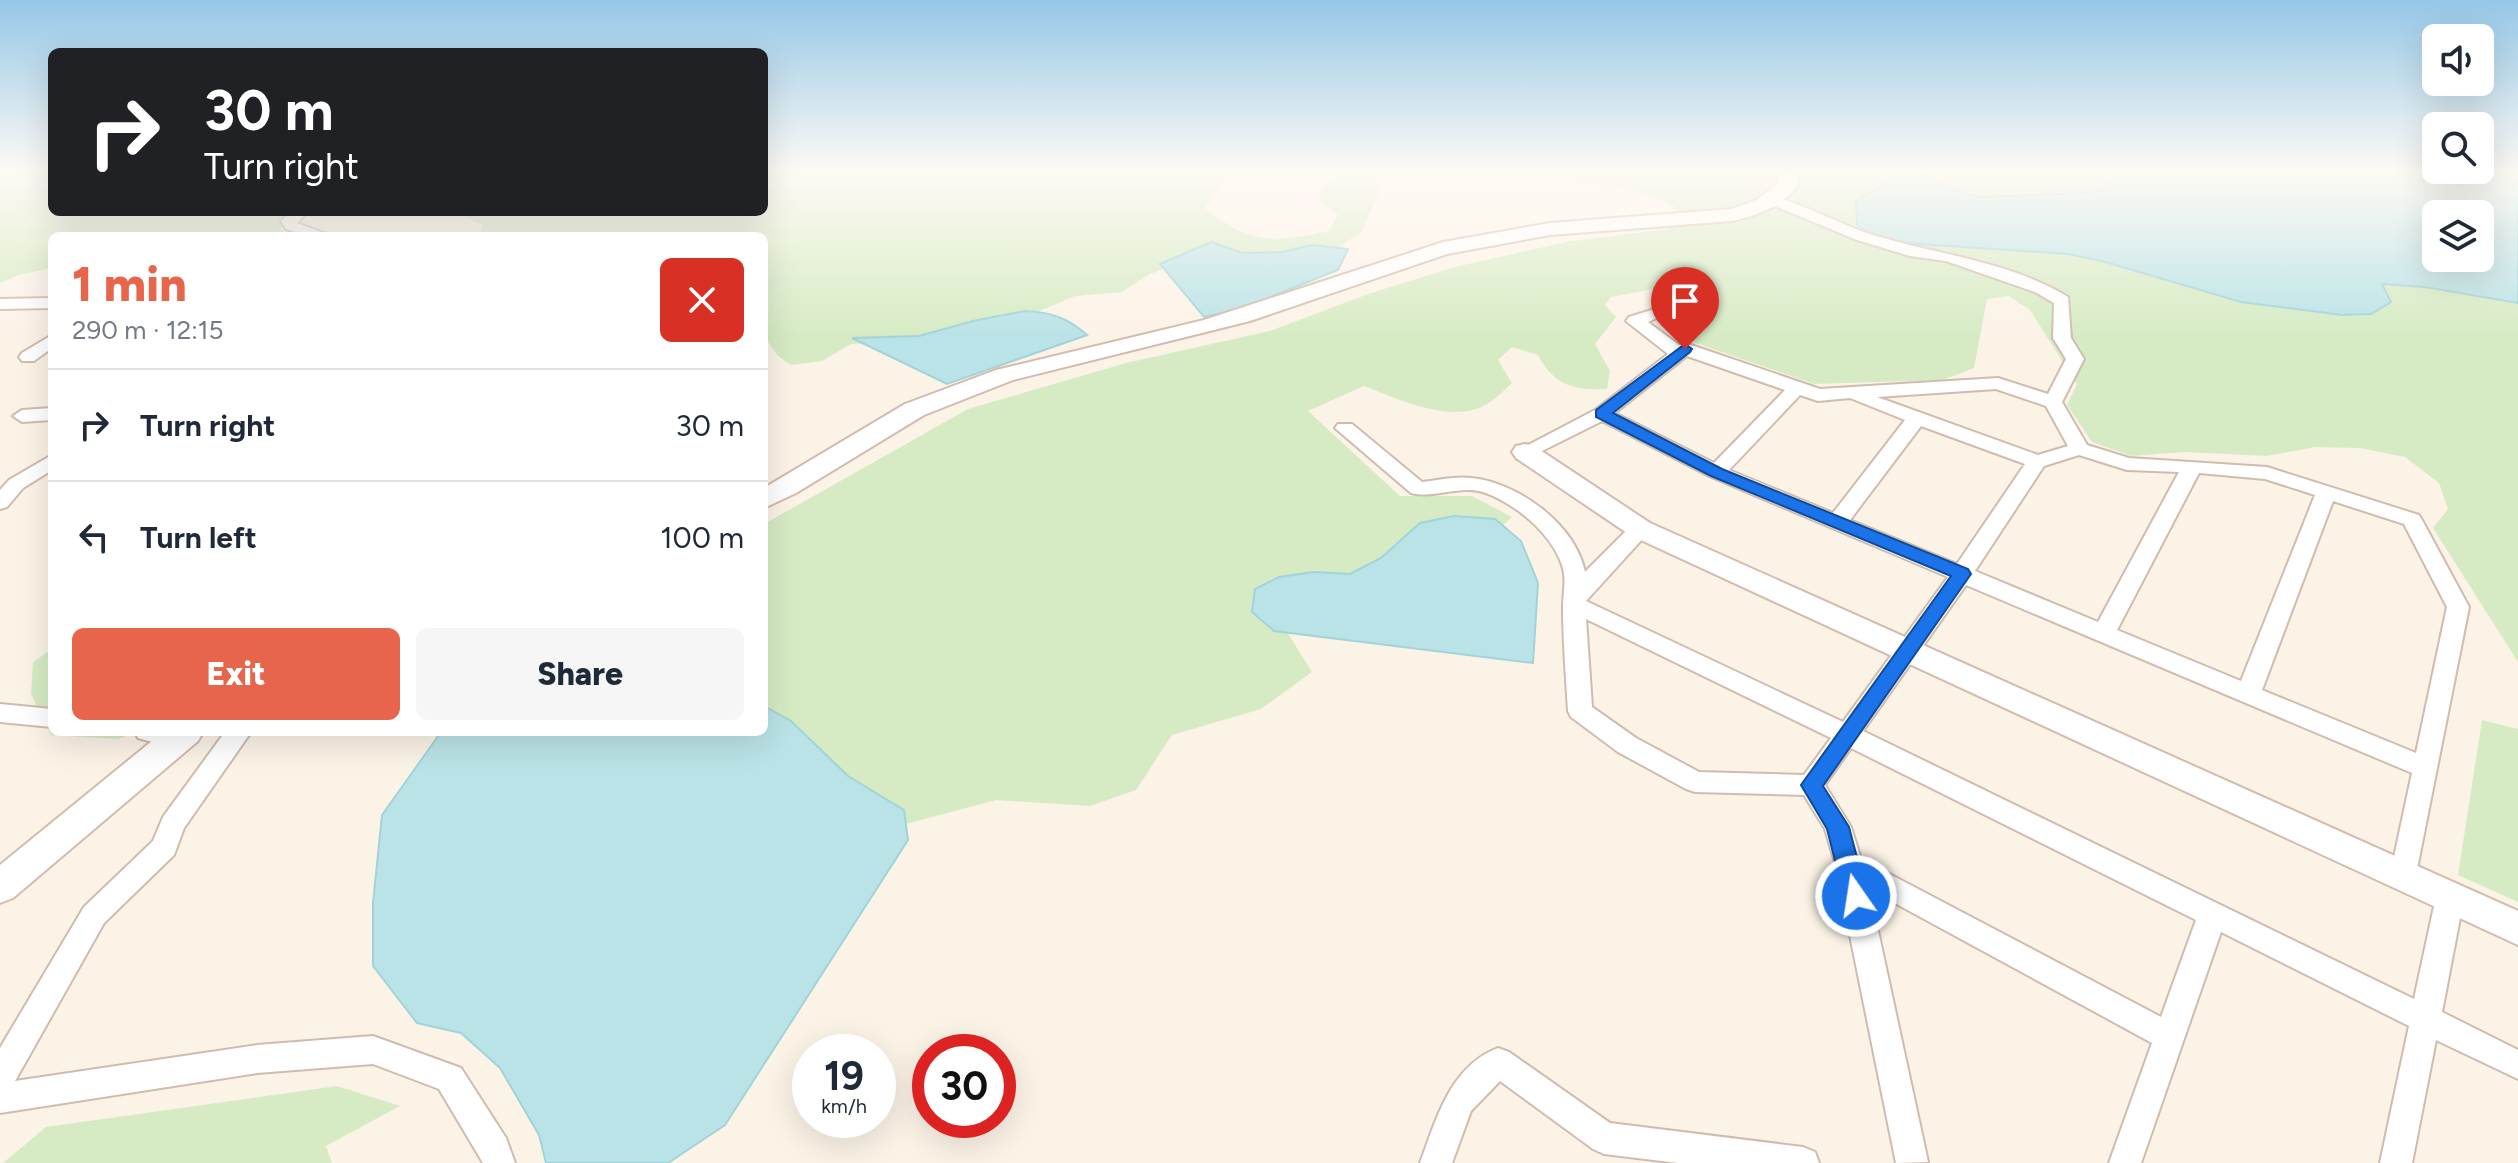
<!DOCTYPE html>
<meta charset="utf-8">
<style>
:root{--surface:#fff;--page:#f6f6f7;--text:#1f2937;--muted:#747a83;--line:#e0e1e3;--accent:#e7654b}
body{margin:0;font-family:Figtree,sans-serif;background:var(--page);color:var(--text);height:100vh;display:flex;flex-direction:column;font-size:30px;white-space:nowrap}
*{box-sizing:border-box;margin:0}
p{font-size:26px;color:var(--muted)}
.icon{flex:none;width:44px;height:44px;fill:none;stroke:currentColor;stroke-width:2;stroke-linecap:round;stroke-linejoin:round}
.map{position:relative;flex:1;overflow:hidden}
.side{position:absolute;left:48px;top:232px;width:720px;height:504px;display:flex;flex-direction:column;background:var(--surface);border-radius:12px;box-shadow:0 8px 32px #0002}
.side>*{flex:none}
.top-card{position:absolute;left:48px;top:48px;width:720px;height:168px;border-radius:12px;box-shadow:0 8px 32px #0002;background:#202124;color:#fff;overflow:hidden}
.controls{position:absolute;left:2422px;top:24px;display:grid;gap:16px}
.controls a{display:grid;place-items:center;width:72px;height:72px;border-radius:12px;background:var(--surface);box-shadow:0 8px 32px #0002;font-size:40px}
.speed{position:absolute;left:792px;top:1034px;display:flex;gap:16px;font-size:40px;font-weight:700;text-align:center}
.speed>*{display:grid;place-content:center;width:104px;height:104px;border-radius:50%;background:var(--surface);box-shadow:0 8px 32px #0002;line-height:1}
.speed small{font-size:20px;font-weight:400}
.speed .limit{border:12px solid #d22;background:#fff;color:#111}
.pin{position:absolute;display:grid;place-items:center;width:68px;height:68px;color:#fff;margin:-82px -34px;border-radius:50% 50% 50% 0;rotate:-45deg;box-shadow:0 0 8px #0007}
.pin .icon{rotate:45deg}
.me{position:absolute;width:88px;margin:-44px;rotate:347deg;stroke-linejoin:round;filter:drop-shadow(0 0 6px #0008)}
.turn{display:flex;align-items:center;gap:28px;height:168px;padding:0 24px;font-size:36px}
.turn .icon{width:104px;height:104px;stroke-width:2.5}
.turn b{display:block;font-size:56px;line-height:68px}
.round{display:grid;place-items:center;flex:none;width:84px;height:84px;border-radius:12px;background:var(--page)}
.summary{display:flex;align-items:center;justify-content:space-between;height:136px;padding:0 24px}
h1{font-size:48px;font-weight:800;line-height:60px;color:var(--accent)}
.cta{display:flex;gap:16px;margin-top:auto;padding:16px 24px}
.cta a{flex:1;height:92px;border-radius:12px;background:var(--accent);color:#fff;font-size:32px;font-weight:800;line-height:92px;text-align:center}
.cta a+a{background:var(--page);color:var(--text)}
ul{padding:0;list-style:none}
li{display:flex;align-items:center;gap:24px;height:112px;padding:0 24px;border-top:2px solid var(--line)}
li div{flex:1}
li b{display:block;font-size:30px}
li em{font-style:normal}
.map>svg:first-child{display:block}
.green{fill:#d6ebc4}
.water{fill:#bae3e7;stroke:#a1d3d8;stroke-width:2;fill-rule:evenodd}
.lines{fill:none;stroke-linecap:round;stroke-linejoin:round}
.street-casing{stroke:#d0bcaf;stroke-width:4}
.secondary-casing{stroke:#d3bbad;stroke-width:4}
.street{fill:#fff;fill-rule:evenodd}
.secondary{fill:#fff;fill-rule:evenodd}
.route{fill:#1a73e8;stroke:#114b97;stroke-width:2}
</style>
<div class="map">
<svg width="2518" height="1163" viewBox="0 0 2518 1163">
<rect width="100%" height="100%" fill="#fcf3e7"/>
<g class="green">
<polygon points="0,173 52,173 52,212 295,212 278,230 295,236 52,236 52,268 19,275 0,283"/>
<path d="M 764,173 L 1229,173 L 1205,208 C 1248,244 1276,243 1329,231 L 1338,215 L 1319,201 L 1322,186 L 1337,179 L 1337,173 L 1371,173 L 1379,191 L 1361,233 L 1328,253 L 1237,258 L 1211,251 L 1150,274 L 1122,292 L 1075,296 L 1030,315 L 917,341 L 851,344 L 822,361 L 791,365 L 778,356 L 768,342 L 764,343 L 764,236 L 479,236 L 483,225 L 459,214 L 764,212 Z"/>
<path d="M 1552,173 L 2319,173 L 2437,263 L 2518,266 L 2518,662 L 2433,528 L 2448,509 L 2439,483 L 2405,457 L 2360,448 L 2315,447 L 2267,456 L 2184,452 L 2131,456 L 2092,442 L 2067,405 L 2077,384 L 2030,310 L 2009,296 L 1987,299 L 1974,368 L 1943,380 L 1814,384 L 1690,341 L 1689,298 L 1663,287 L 1611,297 L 1605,305 L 1616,317 L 1595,344 L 1610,371 L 1607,389 C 1575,391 1553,385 1538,355 L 1512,347 L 1498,360 L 1512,383 C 1504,390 1496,399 1487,404 C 1453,425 1397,399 1364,386 L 1308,411 L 1400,496 L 1472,496 L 1512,517 L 1493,534 L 1271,606 L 1312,672 L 1261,709 L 1172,735 L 1136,790 L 1090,806 L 996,800 L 872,833 L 764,732 L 764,524 L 968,409 L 1126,363 L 1270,331 L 1368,294 L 1455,267 L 1566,242 L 1667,229 L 1675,207 C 1638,187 1593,185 1552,173 Z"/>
<polygon points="52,649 52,732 135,732 119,739 51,735 31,694 33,662"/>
<polygon points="2482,720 2518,729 2518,902 2458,875"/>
<polygon points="337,1086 400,1106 326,1146 332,1163 3,1163 46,1127"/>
</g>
<g class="water">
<path d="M 1872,173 L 1919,173 L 1959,192 L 1980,197 L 2088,193 L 2106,189 L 2108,182 L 2077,173 L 2518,173 L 2518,303 L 2425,287 L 2382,284 L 2391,302 L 2371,314 L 2342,315 L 2241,302 L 2102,261 L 2068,254 L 1904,243 L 1874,236 L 1857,225 L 1856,201 L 1885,184 ZM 2436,214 L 2480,214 L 2480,258 L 2436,258 Z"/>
<polygon points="1211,242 1243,253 1282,252 1312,245 1348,249 1338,270 1240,309 1204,317 1160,264"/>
<path d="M 1025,311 C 1051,312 1068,318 1087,335 L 947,384 L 852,338 L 919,336 L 973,321 Z"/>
<polygon points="1454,516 1495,519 1521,541 1538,583 1533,663 1274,631 1252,612 1255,589 1279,577 1314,572 1350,574 1381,558 1420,523"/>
<polygon points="764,706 791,721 848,776 904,810 908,840 725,1125 668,1163 546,1163 539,1135 500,1068 461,1033 417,1023 373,966 373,903 382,815 441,732 764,732"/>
</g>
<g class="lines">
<defs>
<g id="street">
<path d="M 1775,197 C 1809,206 1840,225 1873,235 C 1938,255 2009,261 2068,297 L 2071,338 L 2084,359 L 2062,402 L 2087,445 L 2129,458 L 2267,467 L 2419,515 L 2422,520 L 2469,607 L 2414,884 L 2404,887 L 2394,884 L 2390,876 L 2412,773 L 1966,585 L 1863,731 L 2414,999 L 2436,897 L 2440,889 L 2450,885 L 2460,889 L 2464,897 L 2442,1012 L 2518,1050 L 2518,1079 L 2436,1040 L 2412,1163 L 2380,1163 L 2409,1026 L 2221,932 L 2141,1163 L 2109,1163 L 2152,1043 L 1869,889 L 1928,1162 L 1896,1163 L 1836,866 L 1825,829 L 1804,795 L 1695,792 L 1686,789 L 1618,752 L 1571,717 L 1568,711 C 1566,677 1563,642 1563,607 C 1563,592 1567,580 1562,565 C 1551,533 1515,503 1483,492 C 1459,485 1434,499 1411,493 L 1335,428 L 1338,424 L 1352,424 L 1422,482 C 1438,480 1455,476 1472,478 C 1518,483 1575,524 1585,572 L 1633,524 L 1647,524 L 1651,529 L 1647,534 L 1586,601 L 1843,722 L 1948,577 L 1709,476 L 1602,421 L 1532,456 L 1525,458 L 1515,452 L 1595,410 L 1668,354 L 1626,321 L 1629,317 L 1661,307 L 1669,312 L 1648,322 L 1679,345 L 1691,345 L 1820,389 L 1998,378 L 2048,394 L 2066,359 L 2053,338 L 2054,303 L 2035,292 L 1946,261 L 1910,256 L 1857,240 L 1770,204 L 1770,198 ZM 1687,356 L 1785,390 L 1714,463 L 1615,413 ZM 1996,389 L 2046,406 L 2068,446 L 2038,455 L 1877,397 ZM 1800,395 L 1818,401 L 1850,398 L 1905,420 L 1833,513 L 1729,470 ZM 1921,426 L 2025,464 L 1957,564 L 1850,520 ZM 2079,455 L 2127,470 L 2179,472 L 2098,622 L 1975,571 L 2044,466 ZM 2199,473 L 2265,479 L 2315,495 L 2241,681 L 2117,630 ZM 2333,501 L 2404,524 L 2447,607 L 2416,753 L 2262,690 ZM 1586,619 L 1831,738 L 1804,775 L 1699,772 L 1636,738 L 1592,707 ZM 1851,748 L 2196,920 L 2161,1017 L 1861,859 L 1851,827 L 1825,785 Z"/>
<polygon points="291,212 308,212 297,223 332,236 308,236 286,229 281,221"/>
<polygon points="52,298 52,308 0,309 0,299"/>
<polygon points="52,335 52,348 34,361 22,361 19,357 22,353"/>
<polygon points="52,408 52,420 22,422 13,416 22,410"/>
<polygon points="52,455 52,470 23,488 7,507 0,509 0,490 9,480"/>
<polygon points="0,704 52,709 52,727 0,722"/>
<path d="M 135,732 L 191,732 L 193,736 L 190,743 C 174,747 154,743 138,738 Z"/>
<polygon points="225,732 251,732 184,828 174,855 104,923 15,1081 257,1045 373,1036 461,1068 506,1138 515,1163 483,1163 439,1089 373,1064 257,1073 0,1113 0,1048 84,907 153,841 163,817"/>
<path d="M 1498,1048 L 1509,1052 L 1610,1123 L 1803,1147 L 1815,1152 L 1819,1163 L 1678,1163 L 1604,1154 L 1593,1149 L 1500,1081 L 1471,1111 L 1452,1163 L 1420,1163 C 1436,1120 1450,1066 1498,1048 Z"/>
</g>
<g id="secondary">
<path d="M 1779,173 L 1799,173 L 1799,184 C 1782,207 1759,215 1732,221 L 1550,235 L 1447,254 L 1250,321 L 1013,380 L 924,415 L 796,493 L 764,508 L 764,488 L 905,404 L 996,370 L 1204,320 L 1443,242 L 1550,223 L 1732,209 L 1756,200 L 1779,183 Z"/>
<polygon points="1525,444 1534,446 1650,523 2518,911 2518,945 1630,535 1516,458 1512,452 1516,446"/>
<polygon points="163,732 203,732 198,741 13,898 0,903 0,865"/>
</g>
</defs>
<use href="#street" class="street-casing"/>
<use href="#secondary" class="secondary-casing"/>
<use href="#street" class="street"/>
<use href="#secondary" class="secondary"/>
</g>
<linearGradient id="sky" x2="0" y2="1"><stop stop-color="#95c7e8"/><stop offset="0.51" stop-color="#fefaf4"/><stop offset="1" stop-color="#fefaf4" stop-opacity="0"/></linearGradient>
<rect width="2518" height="336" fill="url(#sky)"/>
<polygon class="route" points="1685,344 1692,349 1690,352 1613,413 1722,469 1968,569 1971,574 1823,786 1849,827 1867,896 1864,902 1856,905 1848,902 1844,896 1827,829 1801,785 1951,576 1711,476 1596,417 1596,410"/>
</svg>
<div class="controls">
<a><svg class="icon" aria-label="sound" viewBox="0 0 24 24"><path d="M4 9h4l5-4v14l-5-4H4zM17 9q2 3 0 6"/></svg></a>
<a><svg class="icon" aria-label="search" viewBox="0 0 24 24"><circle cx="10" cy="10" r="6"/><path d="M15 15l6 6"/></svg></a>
<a><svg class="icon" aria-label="layers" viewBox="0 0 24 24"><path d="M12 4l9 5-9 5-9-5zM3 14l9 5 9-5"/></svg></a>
</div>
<div class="speed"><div>19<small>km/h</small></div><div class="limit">30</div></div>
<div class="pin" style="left:1685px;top:349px;background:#d93025"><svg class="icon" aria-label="arrive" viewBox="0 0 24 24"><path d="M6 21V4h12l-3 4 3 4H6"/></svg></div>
<svg class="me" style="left:1856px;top:896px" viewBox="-20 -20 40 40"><circle r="17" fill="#1a73e8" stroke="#fff" stroke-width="3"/><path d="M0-11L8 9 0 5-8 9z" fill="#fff"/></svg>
<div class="top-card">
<div class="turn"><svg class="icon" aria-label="right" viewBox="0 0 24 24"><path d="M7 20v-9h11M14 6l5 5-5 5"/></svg><div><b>30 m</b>Turn right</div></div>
</div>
<section class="side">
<div class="summary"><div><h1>1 min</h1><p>290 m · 12:15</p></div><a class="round" style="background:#d93025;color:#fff"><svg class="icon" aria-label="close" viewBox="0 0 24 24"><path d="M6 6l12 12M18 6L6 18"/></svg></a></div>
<ul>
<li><svg class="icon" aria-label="right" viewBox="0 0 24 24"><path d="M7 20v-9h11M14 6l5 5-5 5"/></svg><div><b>Turn right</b></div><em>30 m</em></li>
<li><svg class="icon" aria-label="left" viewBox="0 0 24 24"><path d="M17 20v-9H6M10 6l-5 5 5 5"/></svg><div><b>Turn left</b></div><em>100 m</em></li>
</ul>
<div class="cta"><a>Exit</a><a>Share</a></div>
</section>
</div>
